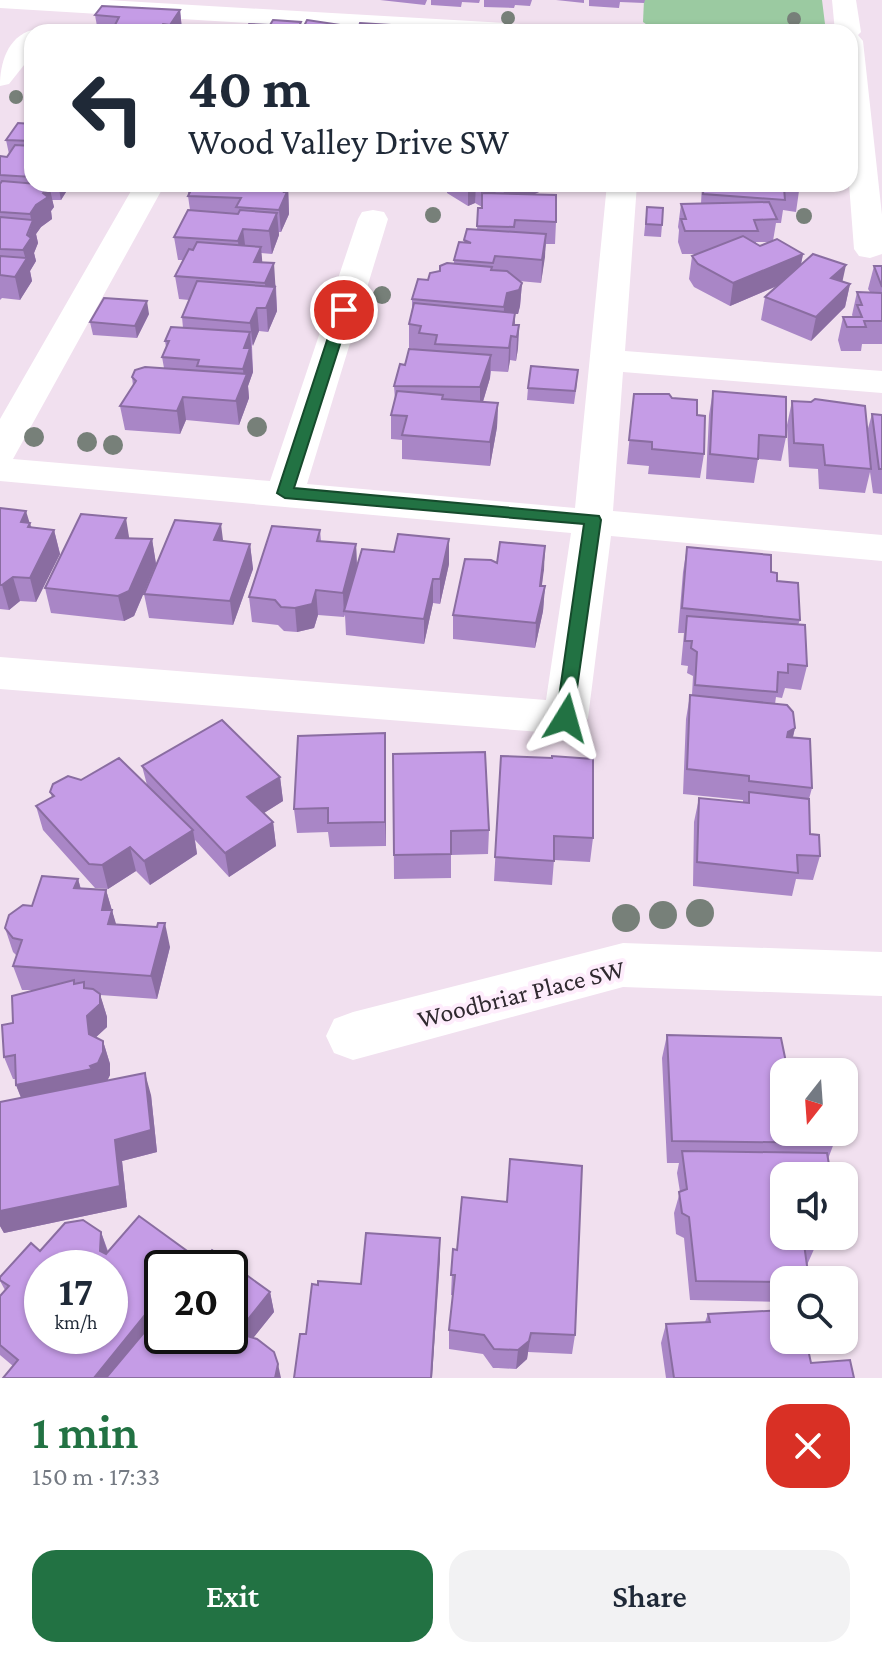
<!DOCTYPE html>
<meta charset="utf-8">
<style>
:root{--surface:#fff;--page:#f2f2f3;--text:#1f2937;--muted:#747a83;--accent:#227243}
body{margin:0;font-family:"Crimson Pro",serif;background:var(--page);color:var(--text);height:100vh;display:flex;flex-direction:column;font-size:30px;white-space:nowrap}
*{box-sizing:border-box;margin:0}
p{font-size:26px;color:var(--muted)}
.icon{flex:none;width:44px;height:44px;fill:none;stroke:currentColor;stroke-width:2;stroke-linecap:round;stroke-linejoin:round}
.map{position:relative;height:1378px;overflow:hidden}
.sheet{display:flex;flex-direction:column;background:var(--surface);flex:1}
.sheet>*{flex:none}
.guide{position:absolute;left:24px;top:24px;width:834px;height:168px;border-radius:24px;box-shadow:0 2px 6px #0004;background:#fff;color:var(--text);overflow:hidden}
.needle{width:52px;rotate:197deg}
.buttons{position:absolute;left:770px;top:1058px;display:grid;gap:16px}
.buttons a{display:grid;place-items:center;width:88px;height:88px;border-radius:16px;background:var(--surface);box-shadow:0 2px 6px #0004;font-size:40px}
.speed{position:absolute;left:24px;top:1250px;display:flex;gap:16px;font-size:40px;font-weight:700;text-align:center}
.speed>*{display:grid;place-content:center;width:104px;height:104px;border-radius:50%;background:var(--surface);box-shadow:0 2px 6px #0004;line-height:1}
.speed small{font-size:20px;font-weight:400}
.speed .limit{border:4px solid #111;border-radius:12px;background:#fff;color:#111}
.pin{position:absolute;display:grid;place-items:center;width:68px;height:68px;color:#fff;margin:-34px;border:4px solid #fff;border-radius:50%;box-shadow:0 2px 8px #0007}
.me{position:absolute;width:88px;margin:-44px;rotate:8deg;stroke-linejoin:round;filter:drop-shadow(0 0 6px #0008)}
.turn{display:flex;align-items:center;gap:28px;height:168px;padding:0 32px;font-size:36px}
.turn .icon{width:104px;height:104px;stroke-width:2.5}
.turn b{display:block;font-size:56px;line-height:68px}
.round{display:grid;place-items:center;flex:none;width:84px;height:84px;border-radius:24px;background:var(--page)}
.summary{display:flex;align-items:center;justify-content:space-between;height:136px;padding:0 32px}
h1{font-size:48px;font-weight:600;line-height:60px;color:var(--accent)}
.button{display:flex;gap:16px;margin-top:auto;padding:16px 32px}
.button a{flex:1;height:92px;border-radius:24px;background:var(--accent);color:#fff;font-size:32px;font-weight:600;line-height:92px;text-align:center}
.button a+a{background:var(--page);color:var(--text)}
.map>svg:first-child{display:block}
.green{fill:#9bcaa1}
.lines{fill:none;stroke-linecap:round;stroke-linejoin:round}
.minor{fill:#fff;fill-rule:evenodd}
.tree{fill:#778079}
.wall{fill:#a986c6;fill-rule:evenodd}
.shaded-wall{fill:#8a6da1}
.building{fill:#c59ce6;stroke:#8a6da1;stroke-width:2;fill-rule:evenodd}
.route{fill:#227243;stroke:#164a2c;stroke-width:2}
.labels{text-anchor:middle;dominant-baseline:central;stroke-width:8;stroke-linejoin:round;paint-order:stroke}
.street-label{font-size:26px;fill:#302a30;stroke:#feedfc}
</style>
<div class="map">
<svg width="882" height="1378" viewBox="0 0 882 1378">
<rect width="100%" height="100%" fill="#f1e0ef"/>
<polygon class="green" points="644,0 822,0 826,32 657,32 643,22"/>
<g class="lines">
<g class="minor">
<polygon points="0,0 107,0 521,24 530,27 534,32 394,32 0,8"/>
<polygon points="832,0 856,0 861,32 858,35 863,41 882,215 882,254 870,258 859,256 854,249 849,184 850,32 835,32"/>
<path d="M 32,30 L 39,32 L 32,32 L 32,55 L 9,84 L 0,86 C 0,64 7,37 32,30 Z"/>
<polygon points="135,184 165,184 13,459 270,481 358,219 362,212 373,210 384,212 388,219 307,484 575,508 607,184 637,184 625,351 882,371 882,393 623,372 613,511 882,535 882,561 611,536 588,718 582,730 566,734 0,689 0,657 546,700 571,533 0,481 0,419"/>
<polygon points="623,943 882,952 882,996 623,987 353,1060 334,1053 326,1036 334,1019 353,1012"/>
</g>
</g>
<g class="tree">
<circle cx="508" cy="18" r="7"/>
<circle cx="794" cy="19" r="7"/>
<circle cx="16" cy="97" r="7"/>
<circle cx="433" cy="215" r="8"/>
<circle cx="804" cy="216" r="8"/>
<circle cx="382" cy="295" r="9"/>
<circle cx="257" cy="427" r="10"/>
<circle cx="34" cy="437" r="10"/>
<circle cx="87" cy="442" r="10"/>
<circle cx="113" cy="445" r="10"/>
<circle cx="700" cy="913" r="14"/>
<circle cx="663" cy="915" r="14"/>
<circle cx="626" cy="918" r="14"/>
</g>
<g class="wall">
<polygon points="380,0 427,0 425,5"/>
<polygon points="431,0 480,0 479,3 462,2 461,7 431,5"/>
<polygon points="484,0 532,0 530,6 515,5 514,8 484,7"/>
<polygon points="556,0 584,0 584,3"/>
<polygon points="589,0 645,0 644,3 620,2 619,8 589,6"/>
<polygon points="180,10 182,30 181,32 98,32 95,15"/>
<polygon points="6,140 32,141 32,184 71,184 61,200 52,200 54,207 51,211 52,219 41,227 36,234 38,243 34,253 36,261 30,271 32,281 20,300 2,298 0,300 0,156 7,157 9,154"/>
<polygon points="188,184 306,184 291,189 288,187 289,214 281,232 279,232 279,235 272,254 261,253 262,262 276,286 277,311 268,332 259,331 252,346 253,372 248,386 249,398 239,425 186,420 180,434 125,430 120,406 133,386 132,377 164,368 162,357 166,347 165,341 183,328 182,317 189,300 179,299 175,276 183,260 178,260 174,237 190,210 188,196"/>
<polygon points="418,184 550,184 550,187 533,195 556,222 555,244 546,244 541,283 519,281 522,283 520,306 518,314 515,314 515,325 519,325 518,348 516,361 510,360 508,372 491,371 490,378 483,402 498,403 497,427 490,466 402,459 402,440 391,439 391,415 395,400 394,386 405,365 419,350 409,348 409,324 412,310 412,299 428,280 440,271 454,264 454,260 464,242 467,229 477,230 478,208 482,208 482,207 475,203 468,206 447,193 447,188 440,192"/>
<path d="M 702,184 L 800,184 L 796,212 L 783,210 L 781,223 L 776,223 L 773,241 L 803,254 L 801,265 L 850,284 L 845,307 L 811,341 L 761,320 L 765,297 L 777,286 L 730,306 L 694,287 L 689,279 L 692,256 L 698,254 L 682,254 L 678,242 L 679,230 L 678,227 L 681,204 L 701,204 ZM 756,242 L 771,242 L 760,246 L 756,244 Z"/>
<polygon points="647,207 662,225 661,237 644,236"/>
<polygon points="874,266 882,266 882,344 862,344 861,351 841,351 838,340 843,317 853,317 852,315 857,292 870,292 868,289"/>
<polygon points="149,314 137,338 93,335 90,322"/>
<polygon points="577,383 574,404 527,400 528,388"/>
<polygon points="713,391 786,437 781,461 758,459 754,483 706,479 709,415"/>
<polygon points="634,394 672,398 704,454 700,478 648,474 649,466 627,464"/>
<polygon points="792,401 867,432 872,414 882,415 882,494 873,493 870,472 865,493 819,489 818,469 789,467 787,425"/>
<polygon points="0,508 32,527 54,530 60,554 36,602 20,601 9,610 0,609"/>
<polygon points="320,530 321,541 356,544 357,567 394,552 449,539 449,564 440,604 433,603 424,644 346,635 345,615 344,617 318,615 314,628 297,632 284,631 278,625 252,622 249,597"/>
<polygon points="130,539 152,539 156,564 134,616 124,621 51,613 45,588"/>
<polygon points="250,544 253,569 233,625 149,618 144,594"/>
<polygon points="545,546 542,586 545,586 543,611 535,648 453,639 453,615 497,563"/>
<polygon points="687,547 771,572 800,620 798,625 807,666 801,690 785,688 782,698 776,697 775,704 795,728 793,737 812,788 809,799 810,834 820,856 813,880 796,879 792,896 693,886 694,822 699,798 743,803 743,800 683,794 686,719 690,695 692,695 693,676 687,673 688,666 681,665 684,633 678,633 683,572"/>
<polygon points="393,754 489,830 488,854 451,855 451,878 394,879"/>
<polygon points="501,756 593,838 590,862 554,860 552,885 494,881"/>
<polygon points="386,758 386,846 330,847 328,832 297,833 294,809"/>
<polygon points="142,766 280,777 283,801 264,813 273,822 276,846 229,877 195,840 197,854 150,885 136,871 108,889 95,888 43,830 36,806 52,797 50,792 81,780 147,785"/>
<polygon points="78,879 81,889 106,890 116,925 170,947 157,999 100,995 107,1017 107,1027 95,1038 103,1041 110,1064 110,1075 107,1080 151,1095 157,1152 122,1161 127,1207 4,1233 0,1226 0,1102 21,1098 16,1085 16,1079 13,1079 4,1057 13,1023 34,990 22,990 13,966 17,956 13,952 5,928 32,906"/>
<polygon points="667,1035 784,1132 834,1143 828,1159 784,1236 835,1236 831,1247 815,1247 807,1265 784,1280 784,1302 690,1300 684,1238 676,1234 674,1213 680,1192 677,1173 679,1163 667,1163 662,1058"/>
<polygon points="101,1232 108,1251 197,1268 270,1292 274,1312 253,1338 13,1366 0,1355 0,1296 5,1290 0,1281 0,1277 40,1251"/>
<polygon points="453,1249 575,1335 572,1354 528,1352 527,1359 516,1369 498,1368 493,1368 483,1354 449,1349 449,1330 453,1295 451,1295"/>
<polygon points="708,1314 811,1363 854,1378 666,1378 661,1343 666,1324 705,1322"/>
</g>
<g class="shaded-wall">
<polygon points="180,10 182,30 181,32 171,32 170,25"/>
<polygon points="301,22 302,32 296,32"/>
<polygon points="58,184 71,184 61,200"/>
<polygon points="288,184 289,214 281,232 279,210"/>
<polygon points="290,184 306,184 291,189"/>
<polygon points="440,184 447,184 447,187 440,192"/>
<polygon points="468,184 476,184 475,203 468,206"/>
<polygon points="487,184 496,184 495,203 483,208 484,185"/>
<polygon points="508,184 550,184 550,187 503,208 504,186"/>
<polygon points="49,185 54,207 51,211 52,219 41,227 36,234 38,243 34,253 36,261 30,271 32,281 20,300 15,277 26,260 23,250 32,224 30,214"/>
<polygon points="277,213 279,235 272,254 269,231"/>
<polygon points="243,229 246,252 240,264 238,241"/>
<polygon points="546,234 545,257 541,283 542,260"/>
<polygon points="261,247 263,270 254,262"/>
<polygon points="803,254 798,277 730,306 733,283"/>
<polygon points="274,263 277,311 268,332 265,283"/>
<polygon points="846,265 841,288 831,278"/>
<polygon points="522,283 520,306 518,314 515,314 514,337 503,330 504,307 507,293"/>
<polygon points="850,284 845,307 811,341 816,317"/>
<polygon points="147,301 149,314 137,338 135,326"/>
<polygon points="257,308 259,331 253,346 250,323"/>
<polygon points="519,325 518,348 516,361 517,337"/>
<polygon points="250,332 253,372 248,386 249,398 239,425 236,401 244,381 243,369 244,348"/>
<polygon points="511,336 510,360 508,372 509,348"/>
<polygon points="491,355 490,378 480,411 480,387"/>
<polygon points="183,397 186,420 180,434 177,411"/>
<polygon points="498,403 497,427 490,466 490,442"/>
<polygon points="26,511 30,524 30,523 37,547 21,522"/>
<polygon points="126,518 130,543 116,538"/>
<polygon points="221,524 224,548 214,540"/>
<polygon points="54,530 60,554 36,602 30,578"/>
<polygon points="152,539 156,564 134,616 124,621 118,596"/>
<polygon points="449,539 449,564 440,604 440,579"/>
<polygon points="250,544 253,569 233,625 230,601"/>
<polygon points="356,544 357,569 344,611 344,617 343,593"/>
<polygon points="545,546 544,570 538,610 540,586"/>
<polygon points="13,577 20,601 9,610 2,585"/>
<polygon points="433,579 433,603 424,644 424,619"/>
<polygon points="545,586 543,611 535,648 536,623"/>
<polygon points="316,590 318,615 314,628 297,632 295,608"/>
<polygon points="795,728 789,752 788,732"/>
<polygon points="385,733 386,758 386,846 385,822"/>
<polygon points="280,777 283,801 251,821 247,797"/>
<polygon points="273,822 276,846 229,877 225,853"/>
<polygon points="193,830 197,854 150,885 144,861"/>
<polygon points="130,847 136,871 108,889 102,865"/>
<polygon points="78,879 84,902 74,888"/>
<polygon points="106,890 119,934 115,948 102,910"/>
<polygon points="165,923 170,947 157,999 151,976"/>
<polygon points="100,994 107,1017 107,1027 94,1039 89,1034 87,1016"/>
<polygon points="103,1041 110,1064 110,1075 105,1086 25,1107 16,1085 90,1066"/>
<polygon points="145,1073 151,1095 157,1152 122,1161 127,1207 4,1233 0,1226 0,1211 115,1140"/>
<polygon points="101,1232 108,1253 108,1268 100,1251"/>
<polygon points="440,1238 440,1259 432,1378 431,1378"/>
<polygon points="194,1256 197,1268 184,1268"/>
<polygon points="270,1292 274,1312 242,1352 237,1333"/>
<polygon points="162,1294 162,1322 117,1378 94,1378"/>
<polygon points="531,1333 527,1359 516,1369 518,1350"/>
<polygon points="278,1364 281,1378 275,1378"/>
</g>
<g class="building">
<polygon points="102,6 180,10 170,25 163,24 159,30 114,27 119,17 95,15"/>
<polygon points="273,20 301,22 296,32 244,32 249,24 270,25"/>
<polygon points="307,20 354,27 352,32 301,32"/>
<polygon points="360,23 390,25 388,32 357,32"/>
<polygon points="435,28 465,29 464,32 434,32"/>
<polygon points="470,30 496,32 469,32"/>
<polygon points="18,123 32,124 32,141 6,140"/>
<polygon points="15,145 32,146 32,177 0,175 0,156 7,157"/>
<polygon points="2,181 49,185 43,193 48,197 36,205 30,214 0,212 0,184"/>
<polygon points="188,184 287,184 284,192 287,192 279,210 236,207 241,198 188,196 192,188 187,185"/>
<polygon points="704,184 800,184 801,189 784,188 785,200 703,194"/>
<polygon points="482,193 556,195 556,222 515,220 514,227 477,226 478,208 482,208"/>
<polygon points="769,202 777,219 754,220 758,231 685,231 681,219 686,219 681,204"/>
<polygon points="647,207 663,208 662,225 646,224"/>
<polygon points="188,210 238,214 240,210 277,213 269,231 243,229 238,241 174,237"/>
<polygon points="0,217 33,220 27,235 31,238 23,250 0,249"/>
<polygon points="467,229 546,234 542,260 495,256 493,263 454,260 459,242 471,243 464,240"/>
<polygon points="743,236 760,246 777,239 803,254 733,283 698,264 692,256"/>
<polygon points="197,242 261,247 254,262 274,263 265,283 175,276 189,249 193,250"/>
<polygon points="813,254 846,265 831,278 850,284 816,317 765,297"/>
<polygon points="0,256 27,258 15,277 0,275"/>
<polygon points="447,263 492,267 491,270 507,271 522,283 519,290 507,293 504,307 412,299 418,279 428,280 430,273 440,271 440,266"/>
<polygon points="874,266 882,266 882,287"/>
<polygon points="197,281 275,287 266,308 257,308 250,323 182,317"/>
<polygon points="857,292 882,293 882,321 864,321 866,327 847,327 843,317 862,317 857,305 862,305"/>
<polygon points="104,298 147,301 135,326 90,322"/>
<polygon points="414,303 515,313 513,325 519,325 517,337 511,336 509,348 435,344 437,335 419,333 421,326 409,324"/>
<polygon points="171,327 250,332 244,348 250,348 243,369 197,366 199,360 162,357 169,341 165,341"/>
<polygon points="409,349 491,355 480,387 394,386 400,364 405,365"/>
<polygon points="531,366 578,370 575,391 528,388"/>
<polygon points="145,367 247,374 236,401 183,397 177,411 120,406 136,381 132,377 135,370"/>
<polygon points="397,391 443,395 442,399 498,403 490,442 402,435 407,416 391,415"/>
<polygon points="713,391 786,397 786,437 759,435 758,459 710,454"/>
<polygon points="634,394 669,394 672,398 697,400 697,415 705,416 704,454 652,449 652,442 629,440"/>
<polygon points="815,399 865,406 871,469 825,465 823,445 794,443 792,401 811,402"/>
<polygon points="872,414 882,415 882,469 879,469"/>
<polygon points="0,508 26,511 21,522 30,523 28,527 54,530 30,578 13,577 2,585 0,585"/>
<polygon points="81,514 126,518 116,538 152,539 129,591 118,596 45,588"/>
<polygon points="175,520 221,524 214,540 250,544 230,601 144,594"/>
<polygon points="272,526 320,530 317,541 356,544 343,593 316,590 312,604 295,608 281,607 275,600 249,597"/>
<polygon points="398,534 449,539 440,579 433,579 424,619 344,611 362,549 394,552"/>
<polygon points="500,542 545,546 540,586 545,586 536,623 453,615 465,559 491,560 497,563"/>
<polygon points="687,547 771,555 771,572 777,573 777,581 798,583 800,620 682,608"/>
<polygon points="687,616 805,625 807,666 788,664 788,673 778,672 777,692 695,685 697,652 691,648 692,641 685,641"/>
<polygon points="690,695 787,705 793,712 795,728 788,732 787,737 810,739 812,788 749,781 749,776 687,769"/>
<polygon points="222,720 280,777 247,797 273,822 225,853 142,766"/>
<polygon points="385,733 385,822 328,823 328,808 294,809 298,736"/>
<polygon points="485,752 489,830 451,831 451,854 394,855 393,754"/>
<polygon points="501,756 552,758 552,756 593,759 593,838 554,836 554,861 495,857"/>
<polygon points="119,758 193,830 144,861 130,847 102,865 89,864 36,806 54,796 50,792 53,784 68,776 81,780"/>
<polygon points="749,792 809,799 810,834 819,835 820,856 797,855 798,873 697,862 699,798 749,803"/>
<polygon points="42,876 78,879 74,888 106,890 102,910 112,910 108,924 157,927 158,923 165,923 151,976 13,966 22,940 13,938 5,928 9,915 23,905 32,906"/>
<polygon points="74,980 74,984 84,982 84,988 93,989 100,994 100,1004 87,1016 89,1034 103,1041 103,1052 98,1063 90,1066 92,1069 16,1085 15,1055 4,1057 2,1025 13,1023 12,996"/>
<polygon points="667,1035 781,1038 788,1072 784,1072 784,1132 832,1132 834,1143 672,1141"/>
<polygon points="145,1073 151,1130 115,1140 120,1186 0,1211 0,1102"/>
<polygon points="682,1151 827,1153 831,1176 784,1176 784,1236 815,1236 816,1245 804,1244 809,1280 784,1280 784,1282 696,1281 689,1217 682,1213 679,1192 687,1189"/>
<polygon points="510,1159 582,1166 575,1335 531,1333 529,1341 518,1350 494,1349 484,1335 449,1330 455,1275 451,1275 453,1249 457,1250 462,1197 507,1202"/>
<path d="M 139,1216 L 194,1256 L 184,1268 L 162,1268 L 162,1294 L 94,1378 L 3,1378 L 18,1360 L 0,1345 L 0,1296 L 9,1286 L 0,1280 L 0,1277 L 31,1243 L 40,1251 L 65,1223 L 83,1220 L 101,1232 L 100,1251 L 106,1254 ZM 42,1268 L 110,1268 L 110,1336 L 42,1336 Z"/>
<polygon points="366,1233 440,1238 431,1378 294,1378 300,1334 306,1334 312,1284 318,1285 318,1281 361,1284"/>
<polygon points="212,1250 270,1292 237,1333 257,1339 274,1352 278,1364 275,1378 106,1378 162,1311 162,1336 230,1336 230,1268 197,1268"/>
<polygon points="784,1310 784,1340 806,1340 811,1363 850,1360 854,1378 674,1378 666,1324 710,1322 708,1314"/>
</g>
<polygon class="route" points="344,306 351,310 294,488 599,516 601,520 572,723 559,723 556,718 584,524 285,498 277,493 337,310"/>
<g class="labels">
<g class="street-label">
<text transform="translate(521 994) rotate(-14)">Woodbriar Place SW</text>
</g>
</g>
</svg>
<div class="buttons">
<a><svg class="needle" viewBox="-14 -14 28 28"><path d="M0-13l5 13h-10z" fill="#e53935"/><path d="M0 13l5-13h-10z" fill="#747a83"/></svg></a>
<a><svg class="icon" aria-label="sound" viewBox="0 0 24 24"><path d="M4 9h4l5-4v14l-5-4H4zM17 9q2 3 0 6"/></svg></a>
<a><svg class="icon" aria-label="search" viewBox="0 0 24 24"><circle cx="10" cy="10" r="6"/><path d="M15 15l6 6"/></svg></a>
</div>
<div class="speed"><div>17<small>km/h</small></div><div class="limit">20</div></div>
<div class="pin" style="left:344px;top:310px;background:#d93025"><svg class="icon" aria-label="arrive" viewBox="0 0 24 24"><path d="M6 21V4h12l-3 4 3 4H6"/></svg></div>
<svg class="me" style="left:566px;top:718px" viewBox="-20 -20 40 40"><path d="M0-17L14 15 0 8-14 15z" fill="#227243" stroke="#fff" stroke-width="4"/></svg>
<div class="guide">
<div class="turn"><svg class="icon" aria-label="left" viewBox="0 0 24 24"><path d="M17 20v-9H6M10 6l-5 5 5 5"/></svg><div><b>40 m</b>Wood Valley Drive SW</div></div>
</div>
</div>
<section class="sheet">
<div class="summary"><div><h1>1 min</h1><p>150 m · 17:33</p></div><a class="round" style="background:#d93025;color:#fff"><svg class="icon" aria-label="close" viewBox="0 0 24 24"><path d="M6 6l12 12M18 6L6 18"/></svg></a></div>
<div class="button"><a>Exit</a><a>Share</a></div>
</section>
